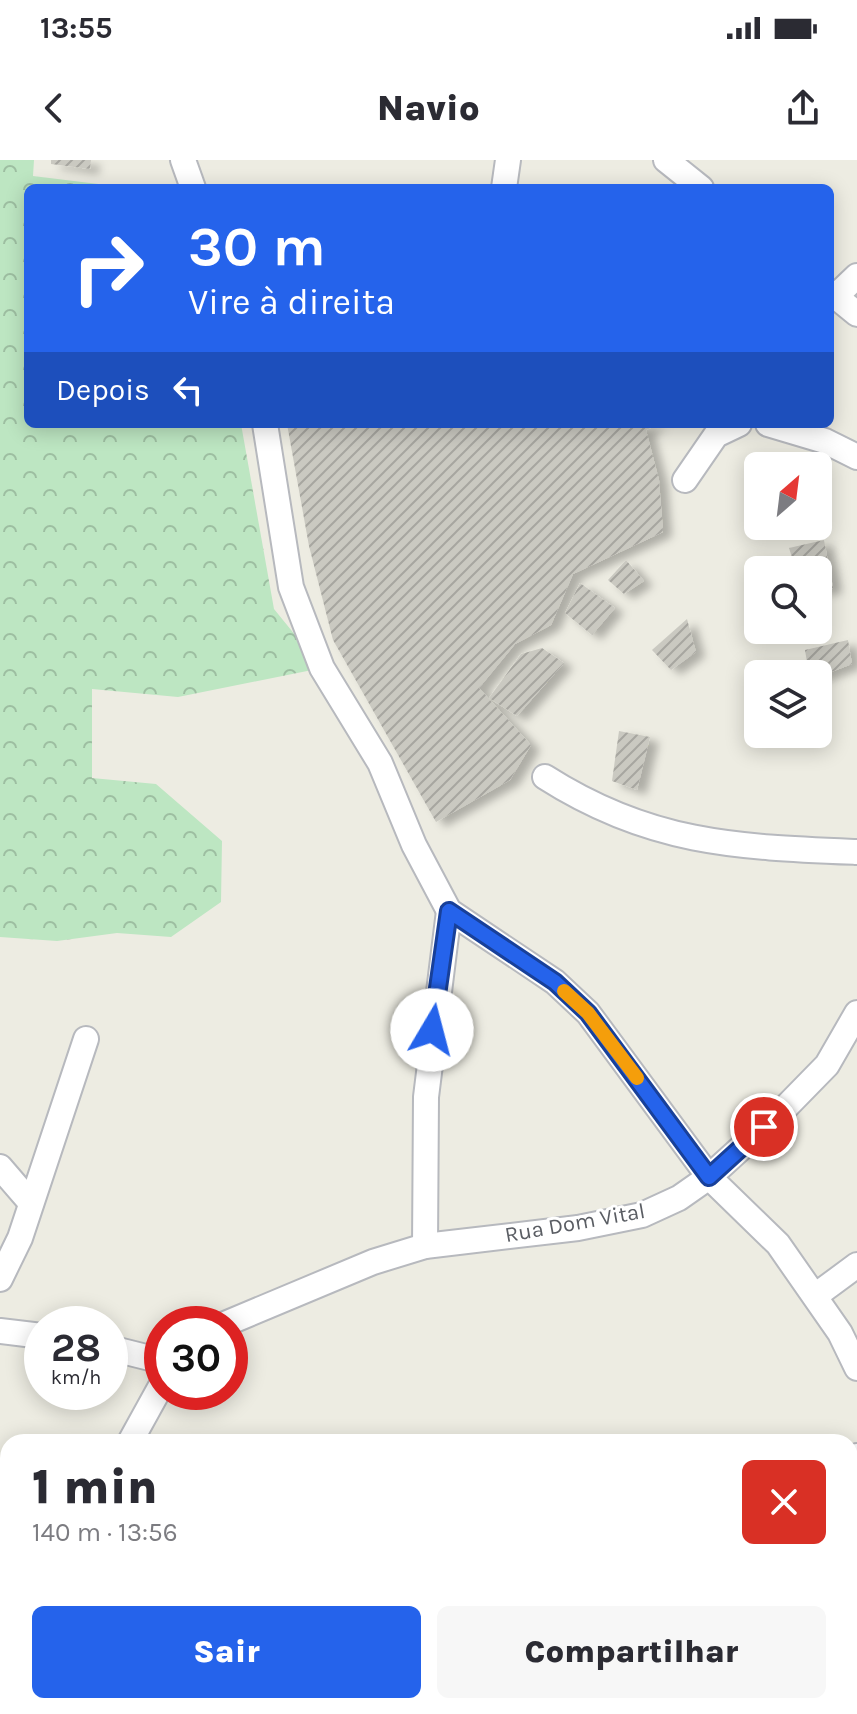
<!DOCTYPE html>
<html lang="pt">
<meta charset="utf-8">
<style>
:root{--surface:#fff;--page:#f7f7f7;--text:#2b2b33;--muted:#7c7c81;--accent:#2563eb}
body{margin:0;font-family:Karla,sans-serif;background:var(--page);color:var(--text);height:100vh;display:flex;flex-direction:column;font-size:30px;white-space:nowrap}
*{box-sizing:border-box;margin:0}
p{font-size:26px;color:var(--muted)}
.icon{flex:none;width:44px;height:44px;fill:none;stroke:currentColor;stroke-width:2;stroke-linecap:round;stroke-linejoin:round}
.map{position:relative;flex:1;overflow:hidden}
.details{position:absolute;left:0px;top:1274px;width:858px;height:280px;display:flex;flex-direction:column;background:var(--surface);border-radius:24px 24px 0 0;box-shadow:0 4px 20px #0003}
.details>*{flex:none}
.hud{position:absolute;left:24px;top:24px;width:810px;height:244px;border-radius:12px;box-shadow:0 4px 20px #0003;background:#2563eb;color:#fff;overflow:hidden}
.needle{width:52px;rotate:28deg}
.fabs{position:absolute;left:744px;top:292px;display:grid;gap:16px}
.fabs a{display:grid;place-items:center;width:88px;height:88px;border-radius:12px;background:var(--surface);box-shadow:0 4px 20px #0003;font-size:40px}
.speed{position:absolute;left:24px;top:1146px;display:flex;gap:16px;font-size:40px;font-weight:700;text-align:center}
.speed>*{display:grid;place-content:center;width:104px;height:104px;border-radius:50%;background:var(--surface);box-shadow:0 4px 20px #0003;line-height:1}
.speed small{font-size:20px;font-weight:400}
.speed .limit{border:12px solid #d22;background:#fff;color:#111}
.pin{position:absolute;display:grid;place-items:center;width:68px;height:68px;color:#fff;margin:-34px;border:4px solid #fff;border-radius:50%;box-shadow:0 2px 8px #0007}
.me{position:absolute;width:88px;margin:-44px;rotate:8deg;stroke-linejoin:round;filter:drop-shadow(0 0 6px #0008)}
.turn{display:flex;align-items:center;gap:28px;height:168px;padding:0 32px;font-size:36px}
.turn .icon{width:104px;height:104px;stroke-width:2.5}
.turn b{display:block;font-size:56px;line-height:68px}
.then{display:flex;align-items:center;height:76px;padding:0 32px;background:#0003;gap:16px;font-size:30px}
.round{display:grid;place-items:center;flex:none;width:84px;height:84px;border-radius:12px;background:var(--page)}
.head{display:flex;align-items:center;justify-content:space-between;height:136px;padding:0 32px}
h1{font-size:48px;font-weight:800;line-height:60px}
.button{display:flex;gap:16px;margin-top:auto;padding:16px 32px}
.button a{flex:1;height:92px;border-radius:12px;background:var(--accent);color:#fff;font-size:32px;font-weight:800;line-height:92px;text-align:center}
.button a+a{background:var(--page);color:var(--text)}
.status{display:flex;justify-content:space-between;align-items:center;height:56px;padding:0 40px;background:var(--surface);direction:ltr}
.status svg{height:22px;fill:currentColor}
header{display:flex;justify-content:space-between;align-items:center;height:104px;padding:0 32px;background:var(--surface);font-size:36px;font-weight:800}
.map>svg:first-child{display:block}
.forest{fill:url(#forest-crowns)}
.building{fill:url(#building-hatch);filter:url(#shadow)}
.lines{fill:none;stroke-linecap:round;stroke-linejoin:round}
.minor-casing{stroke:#b7b9be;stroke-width:28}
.minor{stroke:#fff;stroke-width:24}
.route-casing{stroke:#184099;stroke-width:20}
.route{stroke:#2563eb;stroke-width:14}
.slow{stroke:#f59e0b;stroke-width:14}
.labels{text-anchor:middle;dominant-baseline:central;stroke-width:6;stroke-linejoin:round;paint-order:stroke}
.street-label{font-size:22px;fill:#5a5d63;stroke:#fff}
</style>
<div class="status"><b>13:55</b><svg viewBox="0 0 49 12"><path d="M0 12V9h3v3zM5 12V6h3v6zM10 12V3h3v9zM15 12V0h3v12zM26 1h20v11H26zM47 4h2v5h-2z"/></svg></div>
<header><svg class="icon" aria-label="back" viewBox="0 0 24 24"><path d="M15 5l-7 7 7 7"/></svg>Navio<svg class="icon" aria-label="share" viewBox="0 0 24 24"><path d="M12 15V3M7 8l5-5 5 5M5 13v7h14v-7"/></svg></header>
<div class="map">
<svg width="857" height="1554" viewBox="0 0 857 1554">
<defs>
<pattern id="forest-crowns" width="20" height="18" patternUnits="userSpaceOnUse" patternTransform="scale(2)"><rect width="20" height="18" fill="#bde6c2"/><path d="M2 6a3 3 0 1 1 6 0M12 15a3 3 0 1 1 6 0" fill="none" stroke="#9dbea1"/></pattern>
<pattern id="building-hatch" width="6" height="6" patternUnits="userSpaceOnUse" patternTransform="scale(2)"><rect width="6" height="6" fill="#cac9c1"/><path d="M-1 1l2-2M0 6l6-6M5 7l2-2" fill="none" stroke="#a7a6a0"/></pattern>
<filter id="shadow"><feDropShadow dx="9" dy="5" stdDeviation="4" flood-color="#0004"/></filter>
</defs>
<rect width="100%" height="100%" fill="#edece2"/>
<polygon class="forest" points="0,0 34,0 33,16 123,27 28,28 28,264 241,264 274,449 322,508 178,537 92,529 92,618 156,624 222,681 221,742 171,777 117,773 57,781 0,777"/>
<g class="building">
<polygon points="51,0 91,0 90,9 51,4"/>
<polygon points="287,264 659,264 646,270 659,320 663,372 573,414 551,465 515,484 479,528 531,585 510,620 436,662 333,480 309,386"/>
<polygon points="824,380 833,428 818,431 818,410 796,410 789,388"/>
<polygon points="626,400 644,421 624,434 608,420"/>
<polygon points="580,423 615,448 592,475 565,453"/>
<polygon points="687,459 696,492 671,510 652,490"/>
<polygon points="848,480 852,504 818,517 809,514 805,490"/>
<polygon points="542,488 564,503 517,556 489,538 521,494"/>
<polygon points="619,571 650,577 637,630 612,621"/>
</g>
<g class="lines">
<defs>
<g id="minor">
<polyline points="183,0 193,28"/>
<polyline points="666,0 701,28"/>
<polyline points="504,28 508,0"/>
<polyline points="830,132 857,154"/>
<polyline points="836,136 857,116"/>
<polyline points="265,264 291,427 322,508 380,603 414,685 449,751 555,822 588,853 709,1017 778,1084 840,1173 857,1208"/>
<polyline points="768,264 825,281 857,297"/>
<polyline points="685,320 716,275 739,264"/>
<path d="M 545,617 C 650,684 736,687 857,692"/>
<polyline points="0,1007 31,1043"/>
<polyline points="425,1086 426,937 449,751"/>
<polyline points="0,1119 20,1078 86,879"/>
<polyline points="815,1136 857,1105"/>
<polyline points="225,1164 373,1102 425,1086 578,1068 642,1055 679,1038 709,1017 783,950 827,905 857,853"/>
<polyline points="0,1171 42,1176"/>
<polyline points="110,1188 162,1201"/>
<polyline points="130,1282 162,1224"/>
<polyline points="850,1299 857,1296"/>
<polyline points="0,1449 8,1444"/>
<polyline points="118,1554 121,1546"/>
<polyline points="533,1554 556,1546"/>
<polyline points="827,1554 841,1546"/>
</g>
</defs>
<use href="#minor" class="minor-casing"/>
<use href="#minor" class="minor"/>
</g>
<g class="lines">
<defs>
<polyline id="route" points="432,870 449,751 555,822 588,853 709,1017 764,967"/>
</defs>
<use href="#route" class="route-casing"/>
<use href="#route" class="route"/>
<polyline class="slow" points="564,831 588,853 637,918"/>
</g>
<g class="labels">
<g class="street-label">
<text transform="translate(575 1063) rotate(-10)">Rua Dom Vital</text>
</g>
</g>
</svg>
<div class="fabs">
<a><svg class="needle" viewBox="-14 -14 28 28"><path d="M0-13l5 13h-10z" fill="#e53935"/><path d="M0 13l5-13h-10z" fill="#7c7c81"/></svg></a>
<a><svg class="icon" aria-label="search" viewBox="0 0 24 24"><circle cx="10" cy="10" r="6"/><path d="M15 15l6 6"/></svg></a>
<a><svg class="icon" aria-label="layers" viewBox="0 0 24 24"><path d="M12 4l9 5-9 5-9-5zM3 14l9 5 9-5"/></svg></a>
</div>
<div class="speed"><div>28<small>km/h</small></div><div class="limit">30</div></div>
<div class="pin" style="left:764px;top:967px;background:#d93025"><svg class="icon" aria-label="arrive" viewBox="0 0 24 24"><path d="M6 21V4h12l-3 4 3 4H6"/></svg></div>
<svg class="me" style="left:432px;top:870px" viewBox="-20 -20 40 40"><circle r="19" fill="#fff"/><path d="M0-13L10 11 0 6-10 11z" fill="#2563eb"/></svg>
<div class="hud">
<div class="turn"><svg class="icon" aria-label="right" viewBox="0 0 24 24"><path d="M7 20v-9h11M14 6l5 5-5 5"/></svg><div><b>30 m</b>Vire à direita</div></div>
<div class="then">Depois<svg class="icon" aria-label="left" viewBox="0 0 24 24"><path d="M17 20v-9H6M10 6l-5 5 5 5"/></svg></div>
</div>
<section class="details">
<div class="head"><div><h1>1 min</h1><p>140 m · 13:56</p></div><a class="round" style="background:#d93025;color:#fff"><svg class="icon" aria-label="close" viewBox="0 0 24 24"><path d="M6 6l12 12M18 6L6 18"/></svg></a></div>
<div class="button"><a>Sair</a><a>Compartilhar</a></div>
</section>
</div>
